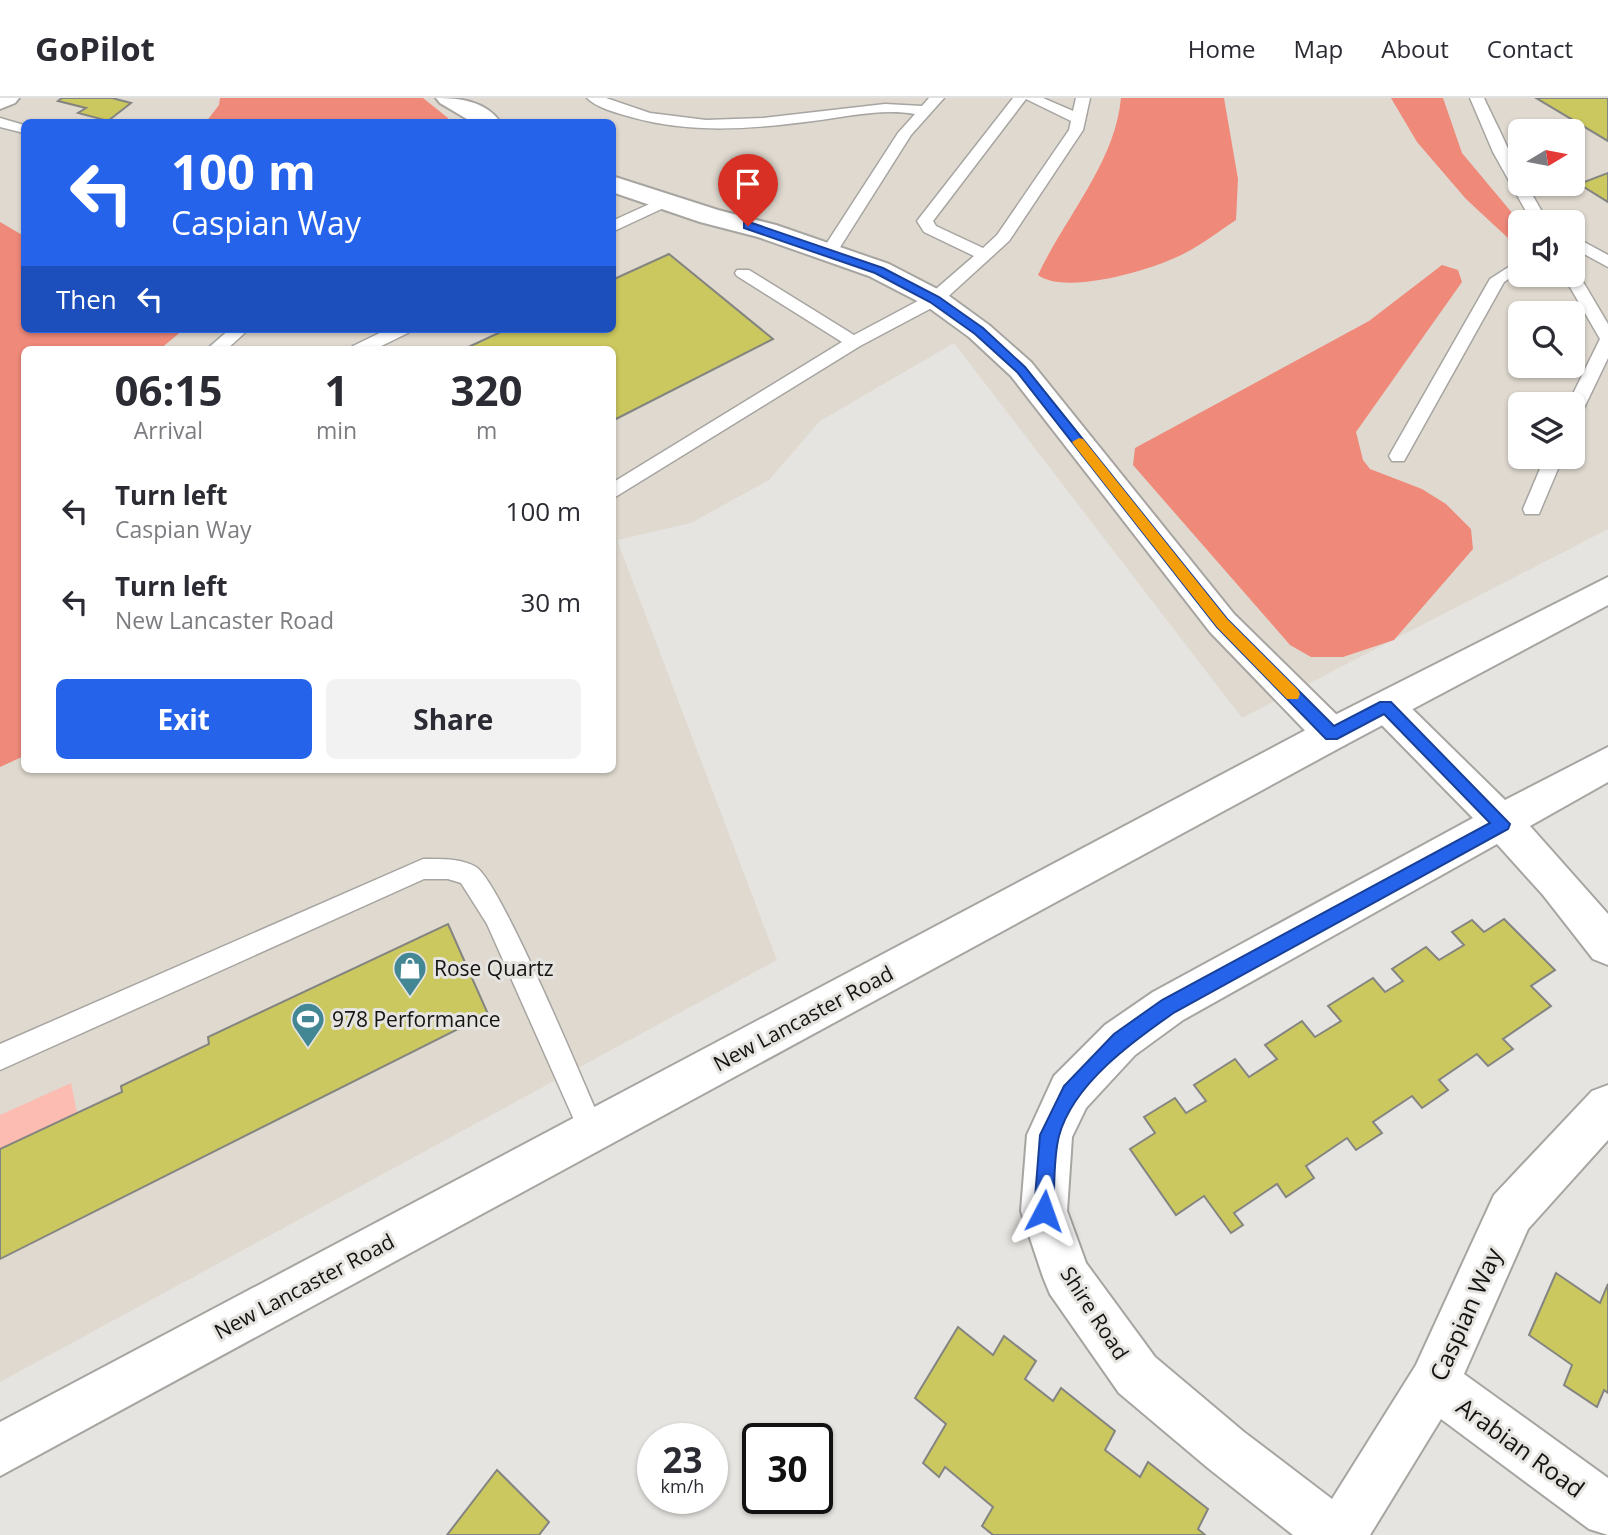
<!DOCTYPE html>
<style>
:root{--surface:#fff;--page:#f2f2f3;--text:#2b2b33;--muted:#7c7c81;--line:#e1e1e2;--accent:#2563eb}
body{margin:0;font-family:"Open Sans",sans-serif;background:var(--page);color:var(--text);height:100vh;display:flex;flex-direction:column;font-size:26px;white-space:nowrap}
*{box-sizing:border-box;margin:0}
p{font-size:23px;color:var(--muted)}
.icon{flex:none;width:38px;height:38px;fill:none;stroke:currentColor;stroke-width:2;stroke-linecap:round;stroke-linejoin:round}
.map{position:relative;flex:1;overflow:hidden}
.side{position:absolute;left:21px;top:248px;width:595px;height:427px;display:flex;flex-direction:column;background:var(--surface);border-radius:10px;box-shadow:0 2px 5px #0004}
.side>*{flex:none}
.guide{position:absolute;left:21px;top:21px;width:595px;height:214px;border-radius:10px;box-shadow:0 2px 5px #0004;background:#2563eb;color:#fff;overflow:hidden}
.needle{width:46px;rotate:80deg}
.buttons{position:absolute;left:1508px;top:21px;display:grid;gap:14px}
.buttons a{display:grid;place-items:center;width:77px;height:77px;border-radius:10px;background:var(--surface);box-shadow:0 2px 5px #0004;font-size:35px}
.speed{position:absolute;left:637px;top:1325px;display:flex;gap:14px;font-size:35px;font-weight:700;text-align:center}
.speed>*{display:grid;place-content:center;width:91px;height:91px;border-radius:50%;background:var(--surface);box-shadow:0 2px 5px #0004;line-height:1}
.speed small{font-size:18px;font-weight:400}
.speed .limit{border:4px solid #111;border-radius:10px;background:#fff;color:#111}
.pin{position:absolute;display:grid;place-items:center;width:60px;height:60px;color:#fff;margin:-72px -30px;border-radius:50% 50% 50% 0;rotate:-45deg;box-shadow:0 0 7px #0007}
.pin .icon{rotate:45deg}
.me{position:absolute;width:77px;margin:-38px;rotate:4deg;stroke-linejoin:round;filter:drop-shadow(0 0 5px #0008)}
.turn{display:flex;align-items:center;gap:24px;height:147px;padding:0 35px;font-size:32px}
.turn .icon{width:91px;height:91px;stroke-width:2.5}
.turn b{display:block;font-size:49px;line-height:60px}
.then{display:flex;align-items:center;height:66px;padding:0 35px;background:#0003;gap:14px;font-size:26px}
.eta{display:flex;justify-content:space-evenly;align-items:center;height:119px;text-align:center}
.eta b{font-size:42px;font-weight:700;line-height:49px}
.primary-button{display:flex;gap:14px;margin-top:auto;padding:14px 35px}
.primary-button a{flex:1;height:80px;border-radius:10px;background:var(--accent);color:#fff;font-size:28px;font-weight:700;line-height:80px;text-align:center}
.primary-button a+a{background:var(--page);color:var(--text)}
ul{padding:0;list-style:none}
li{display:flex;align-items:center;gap:21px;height:91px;padding:0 35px}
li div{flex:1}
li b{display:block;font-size:26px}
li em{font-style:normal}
header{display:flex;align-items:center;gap:42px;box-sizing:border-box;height:98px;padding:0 35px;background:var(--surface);border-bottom:2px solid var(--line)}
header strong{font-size:33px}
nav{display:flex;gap:38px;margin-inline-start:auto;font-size:24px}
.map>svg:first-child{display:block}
.built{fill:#dfd9cf;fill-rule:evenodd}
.green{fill:#fdbcb2}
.forest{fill:#ef897a}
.building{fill:#cbc85f;stroke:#848480;stroke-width:2}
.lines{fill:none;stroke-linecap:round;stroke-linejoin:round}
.service-casing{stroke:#a7a5a1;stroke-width:3}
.minor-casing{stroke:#a7a5a1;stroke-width:4}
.secondary-casing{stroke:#a7a5a1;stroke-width:4}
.service{fill:#fff;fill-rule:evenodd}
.minor{fill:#fff;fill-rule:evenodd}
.secondary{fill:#fff;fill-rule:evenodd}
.route{fill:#2563eb;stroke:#184099;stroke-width:2}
.slow{fill:#f59e0b}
.labels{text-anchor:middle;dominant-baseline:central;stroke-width:6;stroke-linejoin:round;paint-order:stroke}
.poi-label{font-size:21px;fill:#151413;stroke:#e6e4e0;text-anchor:start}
.street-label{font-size:21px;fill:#151413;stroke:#e6e4e0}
.near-street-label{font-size:24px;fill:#151413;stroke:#e6e4e0}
</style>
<header>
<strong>GoPilot</strong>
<nav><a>Home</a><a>Map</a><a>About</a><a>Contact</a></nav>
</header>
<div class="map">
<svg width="1608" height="1437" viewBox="0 0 1608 1437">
<rect width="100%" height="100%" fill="#e6e4e0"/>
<path class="built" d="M 0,0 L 1608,0 L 1608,431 L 1242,620 L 954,245 L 820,323 L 769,382 L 691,425 L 617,442 L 777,862 L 0,1284 ZM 24,24 L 612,24 L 612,231 L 24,231 ZM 1521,33 L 1573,33 L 1573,86 L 1521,86 ZM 1521,124 L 1573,124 L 1573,177 L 1521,177 ZM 1521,215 L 1573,215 L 1573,268 L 1521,268 ZM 24,252 L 612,252 L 612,672 L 24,672 ZM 1521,306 L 1573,306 L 1573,359 L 1521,359 Z"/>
<polygon class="green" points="71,985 77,1015 0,1051 0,1017"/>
<g class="forest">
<polygon points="220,0 423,0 448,20 448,24 206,24 219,7"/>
<path d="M 1121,0 L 1224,0 L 1238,81 L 1236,122 C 1219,133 1203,146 1185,155 C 1156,171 1066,198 1038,177 C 1065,119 1115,65 1121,0 Z"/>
<polygon points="1391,0 1443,0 1462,55 1518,122 1508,140 1466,101 1417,44"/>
<polygon points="0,124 24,138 24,231 184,231 159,252 24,252 24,658 0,669"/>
<polygon points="1442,167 1458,172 1462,184 1356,334 1363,362 1370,371 1422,391 1446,406 1471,431 1473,451 1394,542 1343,559 1311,559 1290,547 1133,367 1135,350 1369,223"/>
</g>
<g class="building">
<polygon points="62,0 112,0 131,5 108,23 78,15 86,10 58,3"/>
<polygon points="1536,0 1608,0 1608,43"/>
<polygon points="1608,75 1608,104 1579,86"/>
<polygon points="669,156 773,241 612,323 612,252 462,252 507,231 612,231 612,182"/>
<polygon points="1504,821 1555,872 1531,888 1551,908 1503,941 1513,951 1488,968 1477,956 1439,982 1448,992 1422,1010 1412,998 1373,1024 1382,1035 1356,1052 1347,1040 1306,1068 1314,1080 1286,1099 1277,1086 1234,1115 1243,1127 1231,1135 1204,1098 1176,1117 1130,1051 1155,1035 1144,1019 1175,1000 1186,1015 1206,1003 1194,987 1235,961 1249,979 1277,961 1265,947 1302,923 1315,939 1341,923 1328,908 1373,880 1385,894 1403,883 1392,871 1426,849 1439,862 1464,847 1452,834 1472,822 1484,834"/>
<polygon points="448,826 488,916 0,1161 0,1051 122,994 121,988 209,946 208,939"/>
<polygon points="1556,1175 1600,1205 1608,1186 1608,1295 1604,1292 1597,1309 1564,1287 1572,1267 1529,1237"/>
<polygon points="958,1229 993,1257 1004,1238 1036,1263 1025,1281 1053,1303 1061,1290 1115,1333 1105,1352 1140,1379 1148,1364 1208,1411 1198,1431 1205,1437 993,1437 982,1428 993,1409 945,1369 939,1379 923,1365 946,1326 915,1300"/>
<polygon points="497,1372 549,1424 539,1437 447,1437"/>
</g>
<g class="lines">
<defs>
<g id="service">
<path d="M 587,0 L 606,0 L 650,15 L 706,22 L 763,20 L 885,6 L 922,8 L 929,0 L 944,0 L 911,37 L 837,154 L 829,159 L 821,154 L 898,35 L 915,16 C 881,10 847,19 813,23 C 752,31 691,36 631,19 C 617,15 597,10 587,0 Z"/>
<path d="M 1013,0 L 1043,0 L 1073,13 L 1076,0 L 1090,0 L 1083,32 L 1009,143 L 941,205 L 860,248 L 612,401 L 612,385 L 842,244 L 737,178 L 735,175 L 737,172 L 749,172 L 854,237 L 929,197 L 974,158 L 924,134 L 917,123 ZM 1026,1 L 1071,23 L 1069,32 L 997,137 L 983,150 L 936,128 L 933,123 Z"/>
<path d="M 1470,0 L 1484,0 C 1491,16 1521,73 1521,86 L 1526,86 L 1548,124 L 1532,124 L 1493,54 Z"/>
<polygon points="0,20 24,27 24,35 0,29"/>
<polygon points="665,99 673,104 670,107 612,134 612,123"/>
<polygon points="1573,138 1608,157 1608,169 1573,150"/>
<polygon points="1521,161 1521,173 1504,184 1404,363 1392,363 1389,358 1490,181"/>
<polygon points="1573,173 1579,177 1608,226 1608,260 1582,314 1573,320 1573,306 1568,306 1600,241 1563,177 1573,177"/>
<polygon points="230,231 249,231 226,252 206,252"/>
<polygon points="388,231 410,231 408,235 373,252 350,252 353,248"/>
<polygon points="1545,359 1563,359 1541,411 1539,416 1525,416 1523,411"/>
<path d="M 423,761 C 440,761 461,760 476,769 C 501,785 583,984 601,1024 L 605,1033 L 601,1042 L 592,1046 L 583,1042 L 487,826 L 461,785 L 448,781 L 424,781 L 0,972 L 0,946 Z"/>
</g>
<g id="minor">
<polygon points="0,0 19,0 15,5 0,11"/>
<path d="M 436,0 C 459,0 486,3 500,24 L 472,24 L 440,5 Z"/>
<polygon points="612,78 718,112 776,127 889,166 945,195 989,227 1031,264 1234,516 1345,625 1350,636 1345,647 1332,651 1319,647 1210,534 1011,278 969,239 925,207 869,178 758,139 700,124 612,94"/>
<polygon points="1386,593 1399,598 1505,702 1608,649 1608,684 1530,728 1608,816 1608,867 1593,861 1543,797 1497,746 1183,922 1135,957 1086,1010 1072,1039 1067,1113 1086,1165 1155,1259 1244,1334 1332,1401 1416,1267 1494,1097 1592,993 1608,987 1608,1042 1528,1131 1464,1276 1608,1380 1608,1437 1589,1431 1441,1321 1370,1437 1293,1437 1208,1370 1119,1295 1050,1196 1043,1179 1021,1113 1027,1037 1054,978 1105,927 1153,894 1473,720 1373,618 1368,608 1373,598"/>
</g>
<polygon id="secondary" points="1608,479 1608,507 1345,647 0,1378 0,1324 1319,625"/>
</defs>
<use href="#service" class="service-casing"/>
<use href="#minor" class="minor-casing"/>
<use href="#secondary" class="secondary-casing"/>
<use href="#service" class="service"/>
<use href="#minor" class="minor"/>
<use href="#secondary" class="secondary"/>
</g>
<path class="route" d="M 744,125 L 752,125 L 883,170 L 939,199 L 983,230 L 1025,269 L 1227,521 L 1334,628 L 1380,604 L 1391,604 L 1510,726 L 1508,731 L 1175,914 C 1133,943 1073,986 1059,1038 C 1053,1061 1055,1090 1053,1113 L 1050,1120 L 1044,1123 L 1037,1120 L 1034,1113 L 1040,1037 L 1064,988 L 1114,936 L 1162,902 L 1490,725 L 1384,616 L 1337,641 L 1326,641 L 1217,529 L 1017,274 L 975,236 L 930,204 L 875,175 L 744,130 Z"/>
<polygon class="slow" points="1079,340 1083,341 1227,521 1298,592 1300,596 1298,601 1287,601 1217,529 1074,347 1072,344"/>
<defs>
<symbol id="shop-pin" viewBox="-11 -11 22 30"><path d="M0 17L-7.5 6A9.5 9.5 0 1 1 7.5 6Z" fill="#428793" stroke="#e6e4e0"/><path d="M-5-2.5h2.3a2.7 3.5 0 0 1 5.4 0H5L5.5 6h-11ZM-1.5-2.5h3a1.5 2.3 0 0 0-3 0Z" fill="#fff"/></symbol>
<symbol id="stadium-pin" viewBox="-11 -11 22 30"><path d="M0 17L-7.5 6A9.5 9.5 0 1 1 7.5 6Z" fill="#428793" stroke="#e6e4e0"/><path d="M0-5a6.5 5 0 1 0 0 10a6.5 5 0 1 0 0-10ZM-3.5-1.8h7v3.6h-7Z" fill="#fff"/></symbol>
</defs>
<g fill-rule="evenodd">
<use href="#shop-pin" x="391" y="851" width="38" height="52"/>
<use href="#stadium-pin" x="289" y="902" width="38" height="52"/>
</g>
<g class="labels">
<g class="poi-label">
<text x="434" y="870">Rose Quartz</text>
<text x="332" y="921">978 Performance</text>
</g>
<g class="street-label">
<text transform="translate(803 920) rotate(-28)">New Lancaster Road</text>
<text transform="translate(304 1188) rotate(-28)">New Lancaster Road</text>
<text transform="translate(1095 1215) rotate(57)">Shire Road</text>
</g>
<g class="near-street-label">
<text transform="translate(1465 1216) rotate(-66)">Caspian Way</text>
<text transform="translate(1521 1349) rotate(36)">Arabian Road</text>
</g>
</g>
</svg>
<div class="buttons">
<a><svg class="needle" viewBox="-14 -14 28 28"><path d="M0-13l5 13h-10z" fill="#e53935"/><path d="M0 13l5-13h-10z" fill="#7c7c81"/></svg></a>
<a><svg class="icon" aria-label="sound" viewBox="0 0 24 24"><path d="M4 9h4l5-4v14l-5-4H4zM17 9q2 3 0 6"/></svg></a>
<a><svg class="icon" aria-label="search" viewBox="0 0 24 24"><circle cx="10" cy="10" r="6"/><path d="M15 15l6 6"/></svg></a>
<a><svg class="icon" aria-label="layers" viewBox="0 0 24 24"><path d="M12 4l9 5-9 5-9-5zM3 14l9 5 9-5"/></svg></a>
</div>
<div class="speed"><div>23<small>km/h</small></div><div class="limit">30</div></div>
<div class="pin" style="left:748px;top:128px;background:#d93025"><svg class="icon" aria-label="arrive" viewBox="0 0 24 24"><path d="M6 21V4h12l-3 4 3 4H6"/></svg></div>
<svg class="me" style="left:1044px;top:1113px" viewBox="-20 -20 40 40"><path d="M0-17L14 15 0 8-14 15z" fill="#2563eb" stroke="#fff" stroke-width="4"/></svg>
<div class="guide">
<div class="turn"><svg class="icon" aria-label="left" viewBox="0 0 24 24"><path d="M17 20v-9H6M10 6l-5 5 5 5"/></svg><div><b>100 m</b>Caspian Way</div></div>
<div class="then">Then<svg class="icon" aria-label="left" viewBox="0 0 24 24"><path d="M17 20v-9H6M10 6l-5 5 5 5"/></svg></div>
</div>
<section class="side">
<div class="eta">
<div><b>06:15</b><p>Arrival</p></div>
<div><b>1</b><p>min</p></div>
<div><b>320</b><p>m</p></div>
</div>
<ul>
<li><svg class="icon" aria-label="left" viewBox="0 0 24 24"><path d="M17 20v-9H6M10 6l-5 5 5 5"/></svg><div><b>Turn left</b><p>Caspian Way</p></div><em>100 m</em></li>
<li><svg class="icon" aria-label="left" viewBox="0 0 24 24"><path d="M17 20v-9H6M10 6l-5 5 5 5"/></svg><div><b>Turn left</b><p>New Lancaster Road</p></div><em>30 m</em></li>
</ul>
<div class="primary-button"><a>Exit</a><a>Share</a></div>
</section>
</div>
